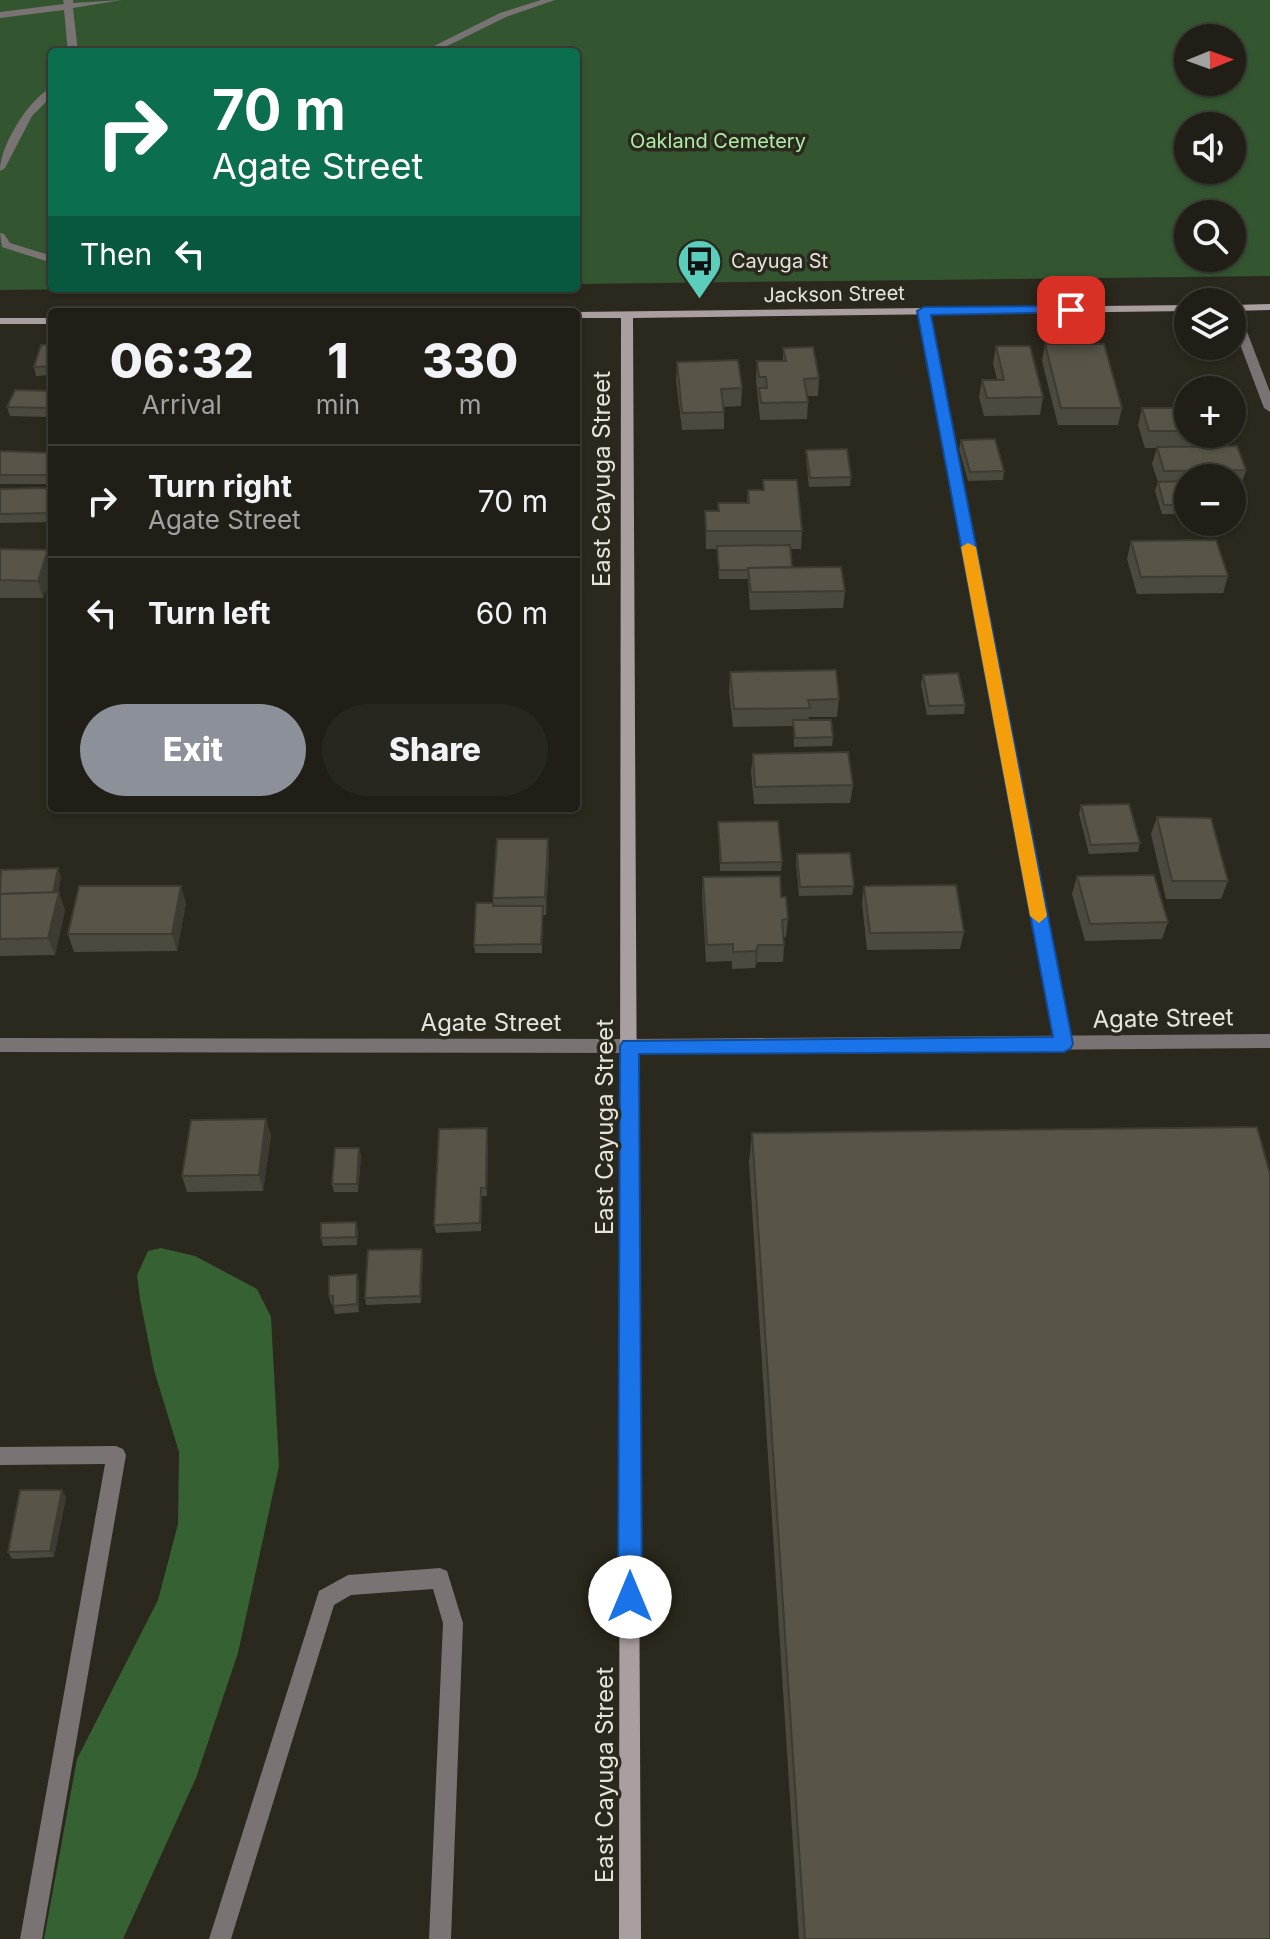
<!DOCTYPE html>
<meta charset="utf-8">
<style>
:root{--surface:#201e16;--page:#28271f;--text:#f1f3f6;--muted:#a2a2a1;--line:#3d3c35;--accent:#8c9099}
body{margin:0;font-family:Inter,sans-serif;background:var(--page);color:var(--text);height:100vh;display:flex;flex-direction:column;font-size:30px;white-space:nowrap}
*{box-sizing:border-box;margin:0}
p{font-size:26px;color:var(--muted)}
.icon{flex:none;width:44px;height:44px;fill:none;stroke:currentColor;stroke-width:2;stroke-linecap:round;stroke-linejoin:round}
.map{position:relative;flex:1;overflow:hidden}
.sheet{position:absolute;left:48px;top:308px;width:532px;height:504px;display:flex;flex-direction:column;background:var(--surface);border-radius:8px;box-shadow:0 2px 6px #0004,0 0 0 2px var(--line)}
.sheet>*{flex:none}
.top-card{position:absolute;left:48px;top:48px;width:532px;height:244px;border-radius:8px;box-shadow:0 2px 6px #0004,0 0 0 2px var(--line);background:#0b6e4f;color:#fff;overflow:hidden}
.needle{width:52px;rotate:89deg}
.buttons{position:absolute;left:1174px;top:24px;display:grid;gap:16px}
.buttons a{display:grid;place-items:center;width:72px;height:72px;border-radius:50%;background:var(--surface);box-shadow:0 2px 6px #0004,0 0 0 2px var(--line);font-size:40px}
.pin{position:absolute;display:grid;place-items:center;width:68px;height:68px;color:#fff;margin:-34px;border-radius:16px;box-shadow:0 4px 12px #0006}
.me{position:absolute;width:88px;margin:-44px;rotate:0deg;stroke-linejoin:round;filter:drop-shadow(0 0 6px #0008)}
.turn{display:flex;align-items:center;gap:28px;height:168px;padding:0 32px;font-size:36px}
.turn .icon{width:104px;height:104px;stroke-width:2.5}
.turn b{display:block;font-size:56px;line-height:68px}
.then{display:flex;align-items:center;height:76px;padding:0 32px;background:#0003;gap:16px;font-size:30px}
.eta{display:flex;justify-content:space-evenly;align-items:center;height:136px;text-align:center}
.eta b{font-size:48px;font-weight:800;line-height:56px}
.cta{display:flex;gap:16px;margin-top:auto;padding:16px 32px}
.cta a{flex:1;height:92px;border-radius:48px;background:var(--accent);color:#fff;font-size:32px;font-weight:800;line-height:92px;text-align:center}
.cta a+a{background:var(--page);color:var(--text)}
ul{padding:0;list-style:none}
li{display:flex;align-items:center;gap:24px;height:112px;padding:0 32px;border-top:2px solid var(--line)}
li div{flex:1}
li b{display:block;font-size:30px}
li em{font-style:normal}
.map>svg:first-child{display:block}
.green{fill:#335631;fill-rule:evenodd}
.forest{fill:#366133}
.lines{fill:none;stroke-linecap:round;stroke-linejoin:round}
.lane{fill:#7a7374;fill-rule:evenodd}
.street{fill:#7a7374;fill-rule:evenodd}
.secondary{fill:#a99ea0;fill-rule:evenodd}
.wall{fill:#4c493e}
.shaded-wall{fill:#3e3c32}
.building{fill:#585548;stroke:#3e3c32;stroke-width:2}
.route{fill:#1a73e8;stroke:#114b97;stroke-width:2}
.slow{fill:#f59e0b}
.labels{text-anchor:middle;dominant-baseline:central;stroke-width:7;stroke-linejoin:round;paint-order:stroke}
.far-park-label{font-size:20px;fill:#aceda6;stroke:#2b281d}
.far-poi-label{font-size:20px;fill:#e5e4dc;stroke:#2b281d;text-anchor:start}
.far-street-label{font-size:20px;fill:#e5e4dc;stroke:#2b281d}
.street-label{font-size:24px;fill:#e5e4dc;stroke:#2b281d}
</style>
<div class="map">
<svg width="1270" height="1939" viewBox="0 0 1270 1939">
<rect width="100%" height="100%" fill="#2b281d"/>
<path class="green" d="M 0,0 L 1270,0 L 1270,276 L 576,284 L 576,52 L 52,52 L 52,288 L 176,288 L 0,290 ZM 1188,38 L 1232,38 L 1232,82 L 1188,82 ZM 1188,126 L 1232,126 L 1232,170 L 1188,170 ZM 1188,214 L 1232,214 L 1232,258 L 1188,258 Z"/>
<polygon class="forest" points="161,1248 195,1256 257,1289 271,1317 279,1466 238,1653 196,1778 123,1939 44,1939 77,1759 158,1600 178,1524 179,1452 154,1370 140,1299 137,1275 148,1251"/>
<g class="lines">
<g class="lane">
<polygon points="63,0 73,0 73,3 122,0 73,8 78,52 68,52 64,10 0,18 0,12 64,4"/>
<polygon points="541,0 555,0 506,17 435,52 422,52 500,13"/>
<path d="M 52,87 L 52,96 L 32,116 L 5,168 L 0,171 C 0,145 29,99 52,87 Z"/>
<polygon points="0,233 4,234 10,243 52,256 52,263 2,247"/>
<polygon points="924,308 930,311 1072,1044 1070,1049 1058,1049 1056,1044 918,311"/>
<polygon points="116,1446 123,1449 126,1455 42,1939 20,1939 105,1464 0,1465 0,1447"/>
<polygon points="440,1568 447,1571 463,1623 451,1939 429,1939 443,1623 433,1589 351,1595 334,1605 231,1939 209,1939 319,1591 348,1575"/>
</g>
<g class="street">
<polygon points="1232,305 1238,308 1270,392 1270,412 1264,408 1232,323"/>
<polygon points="1270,1034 1270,1048 630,1053 0,1052 0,1038 630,1039"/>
</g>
<g class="secondary">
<polygon points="1270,304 1270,310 1232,311 1232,305"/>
<polygon points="1188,305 1188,311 633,318 641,1939 619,1939 621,318 576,318 574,312"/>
<rect x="0" y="318" width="52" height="6"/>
</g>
</g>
<g class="wall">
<polygon points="1045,344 1122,408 1118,425 1058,425 1042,361"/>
<polygon points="52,345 52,375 36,376 34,367"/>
<polygon points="996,346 1043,397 1040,415 984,416 979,397 982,380 997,380 993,363"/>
<polygon points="783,348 819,378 818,396 807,396 808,402 807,419 760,420 756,379 757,361 783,361"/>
<polygon points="677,362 742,388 741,406 724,407 724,429 682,430 676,380"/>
<polygon points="52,391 52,411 49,417 10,416 7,407"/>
<polygon points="1142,408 1188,408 1188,434 1228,434 1224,446 1246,470 1240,488 1232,488 1232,478 1188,478 1188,514 1162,514 1155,491 1158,482 1152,464 1157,448 1145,448 1138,425"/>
<polygon points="961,440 1004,471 1003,480 968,481 959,449"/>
<polygon points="806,450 851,477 850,486 809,487 806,459"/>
<polygon points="0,451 52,453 52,484 0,484"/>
<polygon points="763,480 802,531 801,549 790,549 792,567 845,591 843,608 750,610 748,579 719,579 717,549 706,549 705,511 718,511 718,503 747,503 748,490 763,490"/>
<polygon points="0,489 52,489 52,522 0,523"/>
<polygon points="1131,541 1228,576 1223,593 1137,594 1127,559"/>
<polygon points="0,549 48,550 52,563 52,572 43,598 0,598"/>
<polygon points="730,672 839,699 837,717 809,717 808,720 833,737 832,746 794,747 793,726 733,727 729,690"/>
<polygon points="923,675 965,705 964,714 927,715 921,684"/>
<polygon points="753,754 853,785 850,803 754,804 751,772"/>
<polygon points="1081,805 1140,843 1138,852 1089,854 1079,814"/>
<polygon points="1157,817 1228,881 1221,899 1166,899 1151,834"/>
<polygon points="718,822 782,862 781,871 720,871"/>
<polygon points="548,839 549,857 546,915 543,915 542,953 475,953 474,945 493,903 493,898"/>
<polygon points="797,854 854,886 852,895 799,896 796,863"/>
<polygon points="0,872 61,877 58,892 65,910 55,955 0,956"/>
<polygon points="1077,876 1168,922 1162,939 1085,941 1072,894"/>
<polygon points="703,877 781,897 788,919 786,937 783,937 784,945 783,962 757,962 755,968 732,969 732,961 706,962 702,894"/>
<polygon points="864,886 964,932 960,949 867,950 862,903"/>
<polygon points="186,903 177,951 74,952 68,934"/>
<polygon points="752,1133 1270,1939 799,1939 749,1162"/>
<polygon points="271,1135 263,1191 187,1192 182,1176"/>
<polygon points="488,1136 487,1196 482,1196 481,1231 436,1233 434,1225"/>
<polygon points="359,1148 361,1156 358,1192 334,1192 332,1184"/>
<polygon points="356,1222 358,1230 357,1245 323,1246 321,1238"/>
<polygon points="422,1249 423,1257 421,1303 366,1305 365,1298"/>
<polygon points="357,1274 359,1282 359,1312 335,1314 333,1304 331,1304 329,1296"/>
<polygon points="66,1497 54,1557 12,1559 8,1552"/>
</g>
<g class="shaded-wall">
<polygon points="52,396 52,411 49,417 47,408"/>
<polygon points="48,550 52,563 52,572 43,598 38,581"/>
<polygon points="548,839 549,857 546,915 545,897"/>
<polygon points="58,868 61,877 54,910 51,901"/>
<polygon points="181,886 186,903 177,951 172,934"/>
<polygon points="59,892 65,910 55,955 48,938"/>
<polygon points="758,945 757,962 755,968 756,951"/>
<polygon points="266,1119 271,1135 263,1191 259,1175"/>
<polygon points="487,1128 488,1136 487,1196 486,1188"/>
<polygon points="359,1148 361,1156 358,1192 357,1184"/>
<polygon points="356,1222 358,1230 357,1245 356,1237"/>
<polygon points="422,1249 423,1257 421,1303 420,1296"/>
<polygon points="357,1274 359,1282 359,1312 357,1304"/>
<polygon points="62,1490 66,1497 54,1557 50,1551"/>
</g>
<g class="building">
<polygon points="1045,344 1104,344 1122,408 1061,408"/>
<polygon points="41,345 52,345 52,366 34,367"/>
<polygon points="996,346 1030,346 1043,397 987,398 982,380 1004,380"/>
<polygon points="813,347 819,378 804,379 808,402 761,403 759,388 767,388 766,377 759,377 757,361 786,361 783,348"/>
<polygon points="738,360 742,388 721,389 724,412 682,413 677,362"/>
<polygon points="15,390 52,391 52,396 47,408 7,407"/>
<polygon points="1142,408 1188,408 1188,431 1149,431"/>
<polygon points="995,439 1004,471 970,472 961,440"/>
<polygon points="1237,446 1246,470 1164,471 1157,447"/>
<polygon points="847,449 851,477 810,478 806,450"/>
<polygon points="0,451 52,453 52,475 0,475"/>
<polygon points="763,480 797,480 802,531 706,531 705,511 719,511 718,503 749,503 748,490 764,490"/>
<polygon points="1188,481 1188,505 1164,505 1158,482"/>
<polygon points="40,488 52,489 52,513 0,514 0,489"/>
<polygon points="1216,540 1228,576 1141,577 1131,541"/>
<polygon points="790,545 792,567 748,568 749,570 719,570 717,546"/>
<polygon points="0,549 48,550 38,581 0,580"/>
<polygon points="841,567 845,591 751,592 748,568"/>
<polygon points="836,670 839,699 808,700 810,708 734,709 730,672"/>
<polygon points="958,673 965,705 929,706 923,675"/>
<polygon points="793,720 831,720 833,737 795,738"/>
<polygon points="848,752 853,785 755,787 753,754"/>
<polygon points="1129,804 1140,843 1091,845 1081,805"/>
<polygon points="1157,817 1211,818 1228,881 1172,881"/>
<polygon points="778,821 782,862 721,863 718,822"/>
<polygon points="497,839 548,839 545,897 493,898"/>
<polygon points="850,853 854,886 800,887 797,854"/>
<polygon points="58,868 53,893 0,894 1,870"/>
<polygon points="1154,875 1168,922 1090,924 1077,876"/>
<polygon points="780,876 781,897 786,897 788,919 782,920 784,945 758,945 756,951 733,952 733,944 707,945 703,877"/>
<polygon points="956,885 964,932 870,933 864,886"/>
<polygon points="79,886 181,886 172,934 68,934"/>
<polygon points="59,892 48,938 0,939 0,894"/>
<polygon points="476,903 493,903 493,906 543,906 541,944 474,945"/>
<polygon points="266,1119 259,1175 182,1176 191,1120"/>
<polygon points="1257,1127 1270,1174 1270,1939 805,1939 752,1133"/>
<polygon points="487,1128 486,1188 481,1188 480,1223 434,1225 439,1129"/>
<polygon points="335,1148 359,1148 357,1184 332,1184"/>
<polygon points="356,1222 356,1237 321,1238 321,1223"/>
<polygon points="422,1249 420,1296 365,1298 368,1250"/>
<polygon points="357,1274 357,1304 333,1306 333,1296 329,1296 329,1276"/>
<polygon points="20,1490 62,1490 50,1551 8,1552"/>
</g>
<polygon class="route" points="1071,306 1077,310 1075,312 931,315 1073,1044 1070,1049 1064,1052 639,1054 642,1597 638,1605 630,1608 622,1605 618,1597 620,1046 623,1041 1053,1037 917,311 924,307"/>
<polygon class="slow" points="968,543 976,547 1047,916 1039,923 1030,916 961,547"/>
<defs>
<symbol id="bus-pin" viewBox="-11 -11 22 30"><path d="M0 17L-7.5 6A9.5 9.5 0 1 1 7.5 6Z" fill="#5bcebb" stroke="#2b281d"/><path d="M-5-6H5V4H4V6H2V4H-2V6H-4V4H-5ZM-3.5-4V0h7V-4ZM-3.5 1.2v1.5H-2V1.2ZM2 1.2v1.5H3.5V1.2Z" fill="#111"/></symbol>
</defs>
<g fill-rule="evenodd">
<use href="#bus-pin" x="674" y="236" width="51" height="69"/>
</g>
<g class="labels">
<g class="far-park-label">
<text x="718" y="141">Oakland Cemetery</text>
</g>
<g class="far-poi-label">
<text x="731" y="261">Cayuga St</text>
</g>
<g class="far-street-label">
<text transform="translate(834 294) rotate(-1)">Jackson Street</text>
</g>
<g class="street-label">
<text transform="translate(601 479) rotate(-90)">East Cayuga Street</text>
<text transform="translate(1163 1018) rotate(-1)">Agate Street</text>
<text x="491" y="1022">Agate Street</text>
<text transform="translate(604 1127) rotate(-90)">East Cayuga Street</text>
<text transform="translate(604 1775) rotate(-90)">East Cayuga Street</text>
</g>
</g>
</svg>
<div class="buttons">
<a><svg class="needle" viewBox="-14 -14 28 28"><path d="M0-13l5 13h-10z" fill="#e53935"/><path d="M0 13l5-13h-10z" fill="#a2a2a1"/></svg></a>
<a><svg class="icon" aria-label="sound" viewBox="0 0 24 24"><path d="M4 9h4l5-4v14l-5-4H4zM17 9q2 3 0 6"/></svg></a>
<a><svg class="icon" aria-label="search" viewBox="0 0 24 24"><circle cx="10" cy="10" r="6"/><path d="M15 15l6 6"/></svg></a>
<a><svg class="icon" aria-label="layers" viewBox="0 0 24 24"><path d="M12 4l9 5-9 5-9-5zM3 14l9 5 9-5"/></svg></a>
<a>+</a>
<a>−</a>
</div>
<div class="pin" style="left:1071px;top:310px;background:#d93025"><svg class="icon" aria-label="arrive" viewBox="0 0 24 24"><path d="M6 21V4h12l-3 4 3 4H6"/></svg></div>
<svg class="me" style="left:630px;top:1597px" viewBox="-20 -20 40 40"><circle r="19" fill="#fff"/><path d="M0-13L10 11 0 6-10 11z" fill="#1a73e8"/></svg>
<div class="top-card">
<div class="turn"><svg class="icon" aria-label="right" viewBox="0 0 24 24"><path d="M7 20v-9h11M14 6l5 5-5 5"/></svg><div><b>70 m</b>Agate Street</div></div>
<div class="then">Then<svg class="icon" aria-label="left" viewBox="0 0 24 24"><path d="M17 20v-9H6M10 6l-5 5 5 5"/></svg></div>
</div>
<section class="sheet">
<div class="eta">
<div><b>06:32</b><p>Arrival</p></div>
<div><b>1</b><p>min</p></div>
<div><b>330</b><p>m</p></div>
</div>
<ul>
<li><svg class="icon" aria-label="right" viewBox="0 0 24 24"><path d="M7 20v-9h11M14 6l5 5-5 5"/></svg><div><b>Turn right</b><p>Agate Street</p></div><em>70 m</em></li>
<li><svg class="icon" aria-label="left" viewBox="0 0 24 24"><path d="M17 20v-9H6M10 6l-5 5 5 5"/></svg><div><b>Turn left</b></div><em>60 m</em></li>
</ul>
<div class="cta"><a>Exit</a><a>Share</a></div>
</section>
</div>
